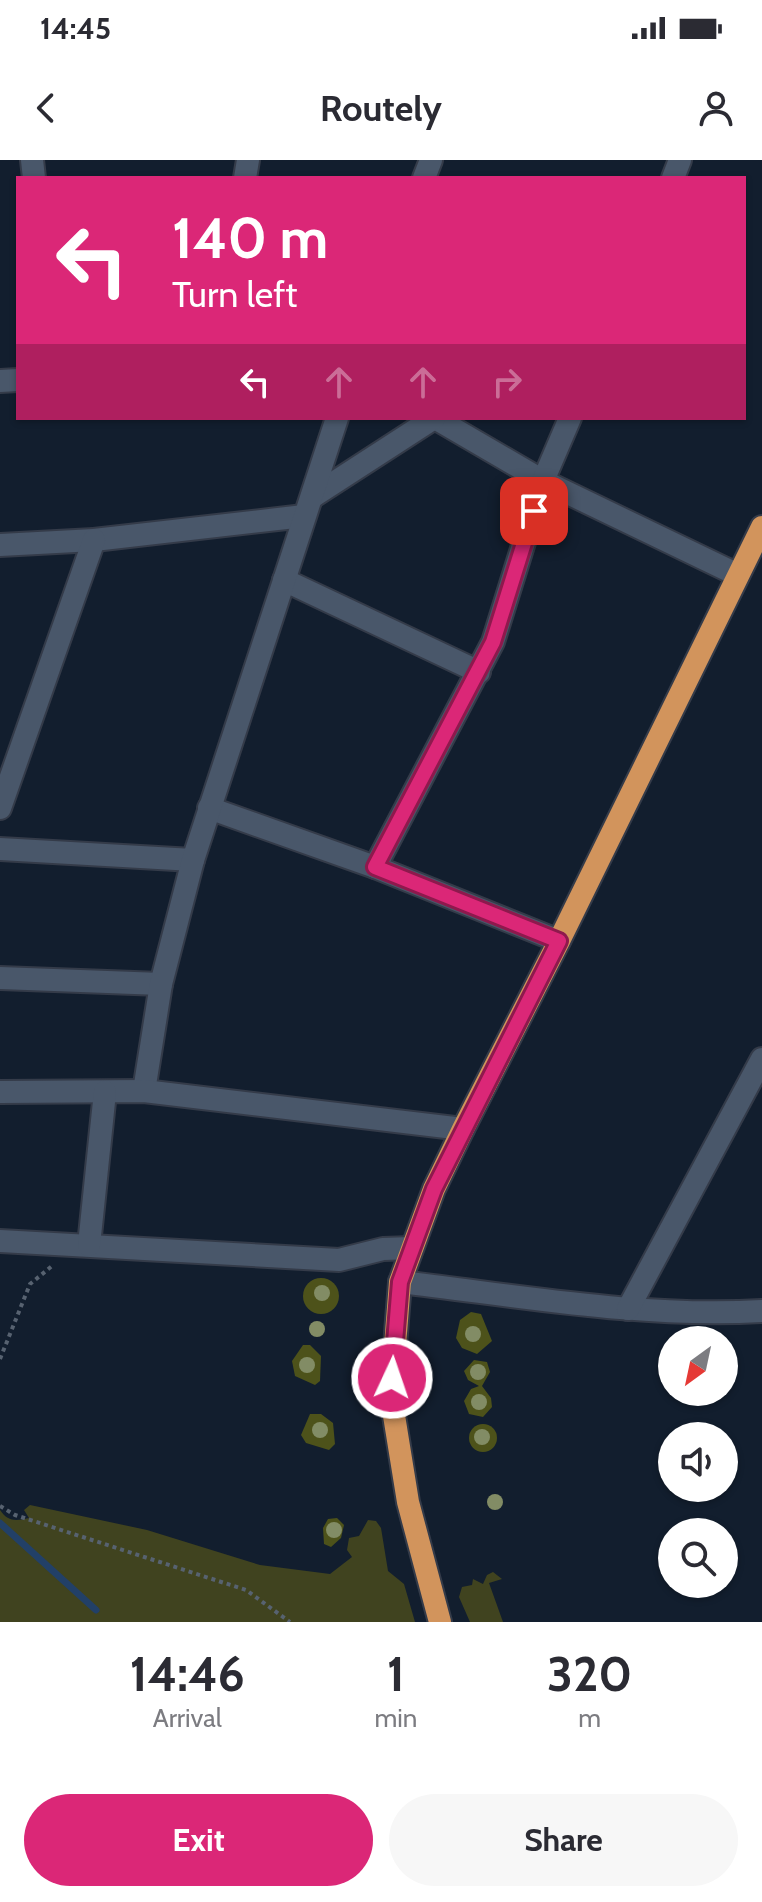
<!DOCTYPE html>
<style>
:root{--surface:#fff;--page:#f7f7f7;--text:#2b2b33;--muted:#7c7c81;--accent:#db2777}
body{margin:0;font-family:Cabin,sans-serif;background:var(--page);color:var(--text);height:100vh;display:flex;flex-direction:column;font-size:30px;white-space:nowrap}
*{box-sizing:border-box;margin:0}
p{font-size:26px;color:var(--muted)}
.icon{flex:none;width:44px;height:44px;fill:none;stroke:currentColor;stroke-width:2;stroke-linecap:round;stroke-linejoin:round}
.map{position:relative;height:1462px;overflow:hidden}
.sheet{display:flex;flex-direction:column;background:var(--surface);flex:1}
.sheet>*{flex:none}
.banner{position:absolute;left:16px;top:16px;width:730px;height:244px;border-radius:0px;box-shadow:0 2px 6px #0004;background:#db2777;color:#fff;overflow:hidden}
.needle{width:52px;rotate:213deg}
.fabs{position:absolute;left:658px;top:1166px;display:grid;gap:16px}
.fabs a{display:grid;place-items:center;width:80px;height:80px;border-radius:50%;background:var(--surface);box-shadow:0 2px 6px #0004;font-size:40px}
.pin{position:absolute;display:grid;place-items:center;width:68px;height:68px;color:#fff;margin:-34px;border-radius:16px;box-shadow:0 4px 12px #0006}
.me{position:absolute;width:88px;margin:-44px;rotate:3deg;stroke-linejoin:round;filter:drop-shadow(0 0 6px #0008)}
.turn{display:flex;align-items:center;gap:28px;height:168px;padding:0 24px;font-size:36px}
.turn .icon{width:104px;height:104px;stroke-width:2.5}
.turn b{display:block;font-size:56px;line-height:68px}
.lanes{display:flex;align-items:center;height:76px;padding:0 24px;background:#0003;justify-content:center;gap:40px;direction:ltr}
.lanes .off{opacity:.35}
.eta{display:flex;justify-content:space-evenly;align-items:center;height:136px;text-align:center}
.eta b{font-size:48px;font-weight:700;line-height:56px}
.cta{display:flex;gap:16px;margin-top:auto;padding:16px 24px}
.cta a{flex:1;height:92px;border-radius:48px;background:var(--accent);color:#fff;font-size:32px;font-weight:700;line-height:92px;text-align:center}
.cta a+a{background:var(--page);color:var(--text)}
.status{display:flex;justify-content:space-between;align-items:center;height:56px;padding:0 40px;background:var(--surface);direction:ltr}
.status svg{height:22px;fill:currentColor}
header{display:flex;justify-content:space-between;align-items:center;height:104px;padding:0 24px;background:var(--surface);font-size:36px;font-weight:700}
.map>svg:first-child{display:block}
.green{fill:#40431f}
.forest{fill:#4d521a}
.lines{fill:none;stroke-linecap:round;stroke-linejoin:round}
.stream{stroke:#224067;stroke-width:7}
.minor-casing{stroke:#343b49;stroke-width:26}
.trunk-casing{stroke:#343b49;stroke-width:26}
.path{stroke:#576270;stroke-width:4;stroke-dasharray:4 4;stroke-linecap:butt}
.minor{stroke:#49576a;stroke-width:22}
.trunk{stroke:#d2945c;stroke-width:22}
.tree{fill:#828c65}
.route-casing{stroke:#8e194d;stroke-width:20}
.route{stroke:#db2777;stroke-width:14}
</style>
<div class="status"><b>14:45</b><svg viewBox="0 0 49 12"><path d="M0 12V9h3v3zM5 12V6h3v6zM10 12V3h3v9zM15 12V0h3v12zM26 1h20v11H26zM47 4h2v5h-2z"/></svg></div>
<header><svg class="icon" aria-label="back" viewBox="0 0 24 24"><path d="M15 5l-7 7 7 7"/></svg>Routely<svg class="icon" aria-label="person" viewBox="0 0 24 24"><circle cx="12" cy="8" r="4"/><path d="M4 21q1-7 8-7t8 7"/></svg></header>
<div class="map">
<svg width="762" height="1462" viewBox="0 0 762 1462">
<rect width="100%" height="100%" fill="#121e2e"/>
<g class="green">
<path d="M 30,1345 L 147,1370 L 260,1405 L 330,1414 L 352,1397 L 347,1390 L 349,1378 L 359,1376 L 368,1360 L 376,1361 L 381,1368 L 388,1411 L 404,1424 L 415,1462 L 0,1462 L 0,1350 C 8,1362 16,1361 29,1358 L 24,1350 Z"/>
<polygon points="493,1412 502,1419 489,1423 503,1462 470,1462 459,1437 462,1427 472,1425 473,1419 483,1424 487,1415"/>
</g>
<g class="forest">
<circle cx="321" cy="1136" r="18"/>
<polygon points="471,1152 481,1154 492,1181 477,1194 462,1188 456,1178 460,1160"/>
<polygon points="303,1185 310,1185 321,1196 320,1221 315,1225 295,1216 292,1201"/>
<polygon points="474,1200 487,1202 490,1212 482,1226 491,1238 492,1247 483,1257 469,1254 464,1241 471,1229 479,1226 468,1220 464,1211"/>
<polygon points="310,1254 321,1254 333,1263 335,1284 329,1290 306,1283 301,1275"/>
<circle cx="483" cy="1278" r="14"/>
<polygon points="337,1358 344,1365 341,1378 331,1387 324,1384 323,1368 328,1359"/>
</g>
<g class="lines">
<polyline class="stream" points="0,1363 96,1450"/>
<defs>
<g id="minor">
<polyline points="32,0 34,18"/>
<polyline points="245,18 248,0"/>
<polyline points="424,18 431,0"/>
<polyline points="673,18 680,0"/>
<polyline points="0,221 18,220"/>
<polyline points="435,258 543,321 738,415"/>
<polyline points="312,337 434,258"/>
<polyline points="0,385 94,380 304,356"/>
<polyline points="284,420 479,512"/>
<polyline points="0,648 94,380"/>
<polyline points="209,648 375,707 559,781"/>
<polyline points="0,689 193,700"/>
<polyline points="375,707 493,482 543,321 570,258"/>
<polyline points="0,818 161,824"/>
<polyline points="144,931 161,824 193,700 337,258"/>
<polyline points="0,932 144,931 463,969"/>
<polyline points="0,1081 339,1100 383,1089 412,1088"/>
<polyline points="89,1085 105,932"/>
<path d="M 400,1122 C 521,1136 641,1158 762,1151"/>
<polyline points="628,1149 762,899"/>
</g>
<polyline id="trunk" points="440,1462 408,1342 391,1237 400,1122 434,1029 463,969 559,781 762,367"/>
</defs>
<use href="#minor" class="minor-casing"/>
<use href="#trunk" class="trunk-casing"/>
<g class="path">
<polyline points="0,1199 30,1124 52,1106"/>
<polyline points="0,1346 15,1355 246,1430 290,1462"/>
</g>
<use href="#minor" class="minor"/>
<use href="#trunk" class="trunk"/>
</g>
<g class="tree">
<circle cx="322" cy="1133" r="8"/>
<circle cx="317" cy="1169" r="8"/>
<circle cx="473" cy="1174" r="8"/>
<circle cx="307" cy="1205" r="8"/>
<circle cx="478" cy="1212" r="8"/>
<circle cx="479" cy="1242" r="8"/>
<circle cx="320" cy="1270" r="8"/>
<circle cx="482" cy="1277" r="8"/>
<circle cx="495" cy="1342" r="8"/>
<circle cx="334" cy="1370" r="8"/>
</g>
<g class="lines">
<defs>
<polyline id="route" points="392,1218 400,1122 434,1029 559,781 375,707 493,482 534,351"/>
</defs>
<use href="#route" class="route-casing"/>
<use href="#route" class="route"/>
</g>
</svg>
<div class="fabs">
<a><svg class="needle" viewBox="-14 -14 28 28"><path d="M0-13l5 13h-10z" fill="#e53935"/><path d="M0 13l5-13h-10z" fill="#7c7c81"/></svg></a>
<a><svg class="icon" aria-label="sound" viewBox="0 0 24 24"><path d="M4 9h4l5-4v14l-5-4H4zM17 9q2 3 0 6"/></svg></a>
<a><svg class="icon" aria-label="search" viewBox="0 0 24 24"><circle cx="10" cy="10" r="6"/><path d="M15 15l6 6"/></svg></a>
</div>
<div class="pin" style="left:534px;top:351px;background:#d93025"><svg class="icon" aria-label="arrive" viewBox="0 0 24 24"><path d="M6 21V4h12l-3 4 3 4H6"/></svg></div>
<svg class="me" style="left:392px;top:1218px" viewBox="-20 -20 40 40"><circle r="17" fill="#db2777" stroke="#fff" stroke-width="3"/><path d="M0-11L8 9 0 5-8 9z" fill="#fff"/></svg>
<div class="banner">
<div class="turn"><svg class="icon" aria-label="left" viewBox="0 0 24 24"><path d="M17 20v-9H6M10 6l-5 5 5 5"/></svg><div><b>140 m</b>Turn left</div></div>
<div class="lanes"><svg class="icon" aria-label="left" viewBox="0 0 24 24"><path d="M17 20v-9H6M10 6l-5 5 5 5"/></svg><svg class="icon off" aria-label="ahead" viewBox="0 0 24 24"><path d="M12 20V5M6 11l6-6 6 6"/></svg><svg class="icon off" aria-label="ahead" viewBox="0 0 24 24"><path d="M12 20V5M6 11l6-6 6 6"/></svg><svg class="icon off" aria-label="right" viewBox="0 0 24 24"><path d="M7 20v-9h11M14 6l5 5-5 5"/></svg></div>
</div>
</div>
<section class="sheet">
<div class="eta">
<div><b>14:46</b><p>Arrival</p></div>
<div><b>1</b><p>min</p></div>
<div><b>320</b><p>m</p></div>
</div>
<div class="cta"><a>Exit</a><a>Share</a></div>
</section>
